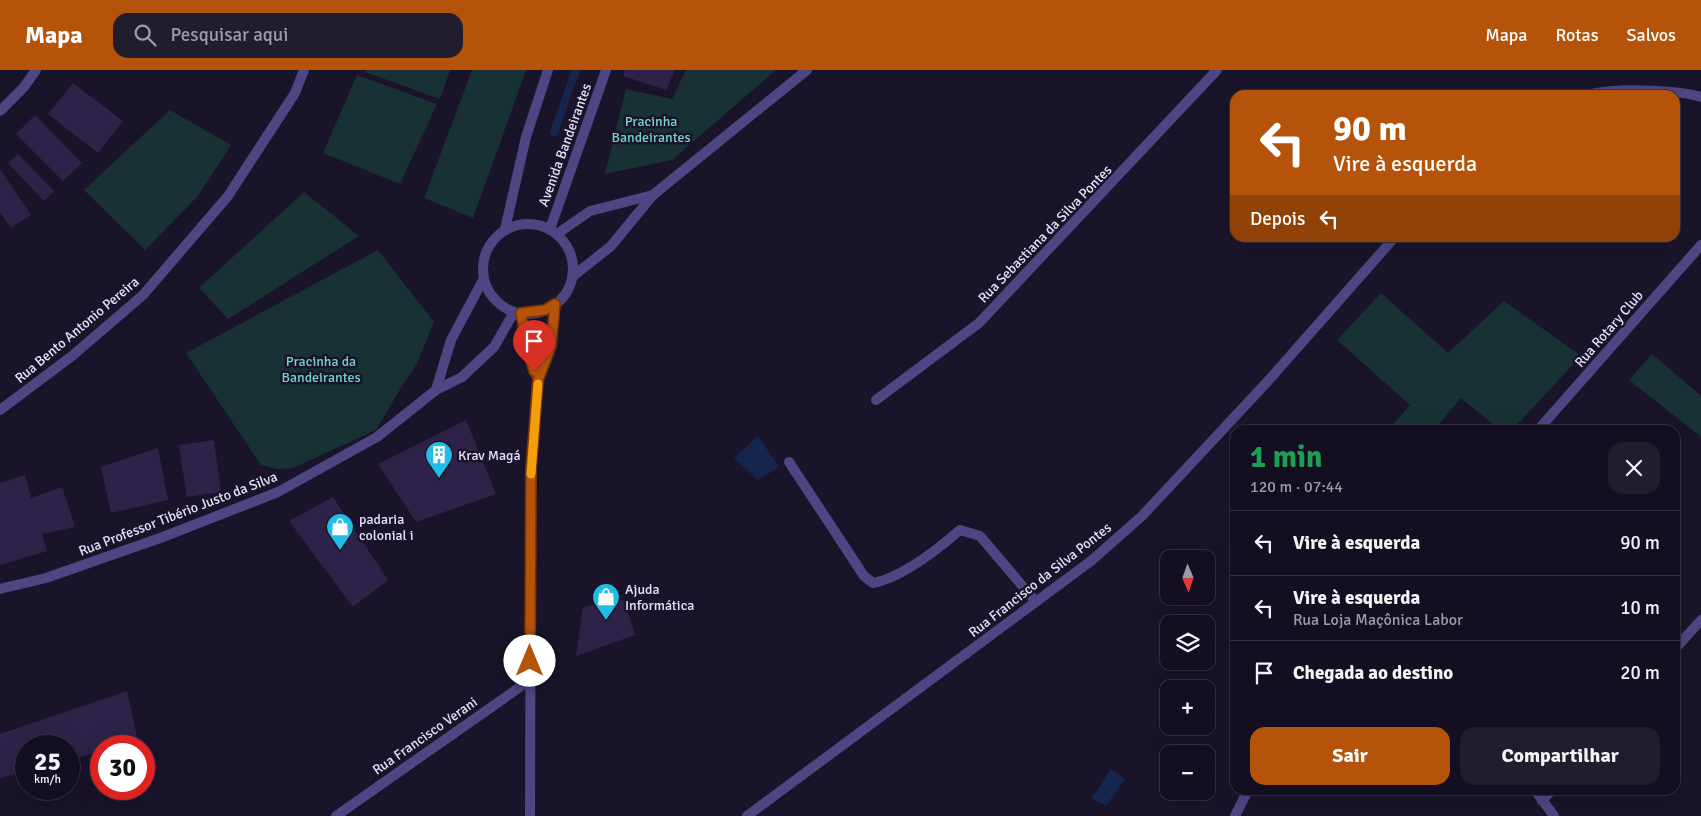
<!DOCTYPE html>
<html lang="pt">
<meta charset="utf-8">
<style>
:root{--surface:#140f20;--page:#211d2d;--text:#f1f3f6;--muted:#9d9ca5;--line:#332f3e;--accent:#b45309}
body{margin:0;font-family:Signika,sans-serif;background:var(--page);color:var(--text);height:100vh;display:flex;flex-direction:column;font-size:19px;white-space:nowrap}
*{box-sizing:border-box;margin:0}
p{font-size:16px;color:var(--muted)}
.icon{flex:none;width:28px;height:28px;fill:none;stroke:currentColor;stroke-width:2;stroke-linecap:round;stroke-linejoin:round}
.map{position:relative;flex:1;overflow:hidden}
.details{position:absolute;left:1230px;top:355px;width:450px;height:370px;display:flex;flex-direction:column;background:var(--surface);border-radius:15px;box-shadow:0 5px 20px #0002,0 0 0 1px var(--line)}
.details>*{flex:none}
.hud{position:absolute;left:1230px;top:20px;width:450px;height:152px;border-radius:15px;box-shadow:0 5px 20px #0002,0 0 0 1px var(--line);background:#b45309;color:#fff;overflow:hidden}
.needle{width:32px;rotate:178deg}
.tools{position:absolute;left:1160px;top:480px;display:grid;gap:10px}
.tools a{display:grid;place-items:center;width:55px;height:55px;border-radius:10px;background:var(--surface);box-shadow:0 5px 20px #0002,0 0 0 1px var(--line);font-size:25px}
.speed{position:absolute;left:15px;top:665px;display:flex;gap:10px;font-size:25px;font-weight:700;text-align:center}
.speed>*{display:grid;place-content:center;width:65px;height:65px;border-radius:50%;background:var(--surface);box-shadow:0 5px 20px #0002,0 0 0 1px var(--line);line-height:1}
.speed small{font-size:12px;font-weight:400}
.speed .limit{border:8px solid #d22;background:#fff;color:#111}
.pin{position:absolute;display:grid;place-items:center;width:42px;height:42px;color:#fff;margin:-51px -21px;border-radius:50% 50% 50% 0;rotate:-45deg;box-shadow:0 0 5px #0007}
.pin .icon{rotate:45deg}
.me{position:absolute;width:55px;margin:-28px;rotate:0deg;stroke-linejoin:round;filter:drop-shadow(0 0 4px #0008)}
.turn{display:flex;align-items:center;gap:18px;height:105px;padding:0 20px;font-size:22px}
.turn .icon{width:65px;height:65px;stroke-width:2.5}
.turn b{display:block;font-size:35px;line-height:42px}
.then{display:flex;align-items:center;height:48px;padding:0 20px;background:#0003;gap:10px;font-size:19px}
.round{display:grid;place-items:center;flex:none;width:52px;height:52px;border-radius:15px;background:var(--page)}
.summary{display:flex;align-items:center;justify-content:space-between;height:85px;padding:0 20px}
h1{font-size:30px;font-weight:700;line-height:38px;color:#1e9e55}
.button{display:flex;gap:10px;margin-top:auto;padding:10px 20px}
.button a{flex:1;height:58px;border-radius:15px;background:var(--accent);color:#fff;font-size:20px;font-weight:700;line-height:58px;text-align:center}
.button a+a{background:var(--page);color:var(--text)}
ul{padding:0;list-style:none}
li{display:flex;align-items:center;gap:15px;height:65px;padding:0 20px;border-top:1px solid var(--line)}
li div{flex:1}
li b{display:block;font-size:19px}
li em{font-style:normal}
header{display:flex;align-items:center;gap:30px;box-sizing:border-box;height:70px;padding:0 25px;background:var(--accent);color:#fff}
header strong{font-size:24px}
nav{display:flex;gap:28px;margin-inline-start:auto;font-size:18px}
.search{width:350px;height:45px;background:var(--page);display:flex;align-items:center;gap:12px;box-sizing:border-box;padding:0 18px;border-radius:15px;color:var(--muted);font-size:19px}
.map>svg:first-child{display:block}
.green{fill:#183133}
.water{fill:#16254c}
.lines{fill:none;stroke-linecap:round;stroke-linejoin:round}
.stream{stroke:#16254c;stroke-width:8}
.building{fill:#2f2249}
.minor{stroke:#4e4583;stroke-width:10}
.tertiary{stroke:#4e4583;stroke-width:10}
.route-casing{stroke:#753606;stroke-width:12}
.route{stroke:#b45309;stroke-width:9}
.slow{stroke:#f59e0b;stroke-width:9}
.labels{text-anchor:middle;dominant-baseline:central;stroke-width:5;stroke-linejoin:round;paint-order:stroke}
.park-label{font-size:14px;fill:#73d5c7;stroke:#1a142a}
.street-label{font-size:14px;fill:#e7e1fc;stroke:#1a142a}
.poi-label{font-size:14px;fill:#e7e1fc;stroke:#1a142a;text-anchor:start}
</style>
<header>
<strong>Mapa</strong>
<div class="search"><svg class="icon" aria-label="search" viewBox="0 0 24 24"><circle cx="10" cy="10" r="6"/><path d="M15 15l6 6"/></svg>Pesquisar aqui</div>
<nav><a>Mapa</a><a>Rotas</a><a>Salvos</a></nav>
</header>
<div class="map">
<svg width="1701" height="746" viewBox="0 0 1701 746">
<rect width="100%" height="100%" fill="#1a142a"/>
<g class="green">
<polygon points="366,0 450,0 440,29 365,2"/>
<polygon points="472,0 526,0 473,148 424,128"/>
<polygon points="686,0 776,0 672,90 605,104 626,19 672,29"/>
<polygon points="357,5 437,34 400,114 323,83"/>
<polygon points="170,40 231,75 198,126 145,180 84,120"/>
<polygon points="304,122 359,166 228,249 199,218"/>
<polygon points="378,180 434,252 417,294 402,316 376,360 293,398 277,399 261,395 186,283"/>
<polygon points="1381,223 1448,283 1504,231 1581,286 1512,360 1500,360 1461,328 1434,360 1388,360 1410,335 1337,270"/>
<polygon points="1652,284 1701,326 1701,367 1629,310"/>
</g>
<g class="water">
<polygon points="758,366 779,397 758,410 734,388"/>
<polygon points="1111,699 1125,709 1106,736 1092,728"/>
</g>
<g class="lines">
<polyline class="stream" points="554,62 576,0"/>
</g>
<g class="building">
<polygon points="625,0 675,0 666,20 623,6"/>
<polygon points="73,13 123,51 98,83 48,44"/>
<polygon points="35,45 82,93 63,111 16,64"/>
<polygon points="18,84 54,121 44,131 8,93"/>
<polygon points="0,99 31,145 11,158 0,142"/>
<polygon points="466,350 496,424 416,452 378,394"/>
<polygon points="214,370 221,422 187,427 179,375"/>
<polygon points="158,378 168,430 111,443 101,397"/>
<polygon points="25,405 31,428 62,417 75,457 42,464 47,481 0,495 0,413"/>
<polygon points="333,427 388,510 353,537 289,451"/>
<polygon points="624,530 635,565 576,586 583,537"/>
<polygon points="127,621 138,671 119,676 101,676 101,681 69,690 69,676 26,676 26,701 0,708 0,664"/>
</g>
<g class="lines">
<g class="minor">
<path d="M 1586,25 C 1614,18 1673,19 1701,27"/>
<polyline points="0,41 24,17 36,0"/>
<polyline points="557,164 590,141 653,125"/>
<polyline points="572,207 611,176 653,125 807,0"/>
<polyline points="521,243 528,282 538,311"/>
<polyline points="876,330 979,253 1217,0"/>
<polyline points="0,340 72,286 143,225 228,126 295,23 304,0"/>
<polyline points="1538,360 1701,175"/>
<path d="M 789,392 L 864,506 L 873,513 C 901,508 938,479 960,460 L 980,466 L 1036,532"/>
<polyline points="1675,579 1701,550"/>
<polyline points="1535,720 1554,746"/>
<polyline points="1542,731 1552,720"/>
<polyline points="336,746 530,610"/>
<polyline points="530,746 531,399 538,311 551,277 555,234"/>
<polyline points="747,746 1091,491 1142,446 1268,311 1394,168"/>
<polyline points="1235,746 1248,720"/>
</g>
<g class="tertiary">
<circle cx="528" cy="199" r="45"/>
<polyline points="505,159 526,67 548,0"/>
<polyline points="550,159 606,0"/>
<polyline points="436,320 451,270 483,210"/>
<polyline points="0,519 46,508 163,467 278,422 377,367 436,320 462,307 494,277 514,242"/>
</g>
</g>
<g class="lines">
<defs>
<polyline id="route" points="530,591 531,399 538,310 551,276 555,234 545,240 521,243 528,282 534,301"/>
</defs>
<use href="#route" class="route-casing"/>
<use href="#route" class="route"/>
<polyline class="slow" points="531,404 538,314"/>
</g>
<defs>
<symbol id="building-pin" viewBox="-11 -11 22 30"><path d="M0 17L-7.5 6A9.5 9.5 0 1 1 7.5 6Z" fill="#22bde6" stroke="#1a142a"/><path d="M-4-6H4V6H1V3H-1V6H-4ZM-2.5-4.3h1.7v1.8h-1.7ZM.8-4.3h1.7v1.8H.8ZM-2.5-1h1.7V.8h-1.7ZM.8-1h1.7V.8H.8Z" fill="#fff"/></symbol>
<symbol id="shop-pin" viewBox="-11 -11 22 30"><path d="M0 17L-7.5 6A9.5 9.5 0 1 1 7.5 6Z" fill="#22bde6" stroke="#1a142a"/><path d="M-5-2.5h2.3a2.7 3.5 0 0 1 5.4 0H5L5.5 6h-11ZM-1.5-2.5h3a1.5 2.3 0 0 0-3 0Z" fill="#fff"/></symbol>
</defs>
<g fill-rule="evenodd">
<use href="#building-pin" x="423" y="369" width="32" height="43"/>
<use href="#shop-pin" x="324" y="441" width="32" height="43"/>
<use href="#shop-pin" x="590" y="511" width="32" height="43"/>
</g>
<g class="labels">
<g class="park-label">
<text x="651" y="51">Pracinha<tspan x="651" dy="16">Bandeirantes</tspan></text>
<text x="321" y="291">Pracinha da<tspan x="321" dy="16">Bandeirantes</tspan></text>
</g>
<g class="street-label">
<text transform="translate(565 75) rotate(-70)">Avenida Bandeirantes</text>
<text transform="translate(1045 164) rotate(-46)">Rua Sebastiana da Silva Pontes</text>
<text transform="translate(1609 259) rotate(-49)">Rua Rotary Club</text>
<text transform="translate(77 260) rotate(-40)">Rua Bento Antonio Pereira</text>
<text transform="translate(178 444) rotate(-21)">Rua Professor Tibério Justo da Silva</text>
<text transform="translate(1040 510) rotate(-38)">Rua Francisco da Silva Pontes</text>
<text transform="translate(425 666) rotate(-35)">Rua Francisco Verani</text>
</g>
<g class="poi-label">
<text x="458" y="385">Krav Magá</text>
<text x="359" y="449">padaria<tspan x="359" dy="16">colonial i</tspan></text>
<text x="625" y="519">Ajuda<tspan x="625" dy="16">Informática</tspan></text>
</g>
</g>
</svg>
<div class="tools">
<a><svg class="needle" viewBox="-14 -14 28 28"><path d="M0-13l5 13h-10z" fill="#e53935"/><path d="M0 13l5-13h-10z" fill="#9d9ca5"/></svg></a>
<a><svg class="icon" aria-label="layers" viewBox="0 0 24 24"><path d="M12 4l9 5-9 5-9-5zM3 14l9 5 9-5"/></svg></a>
<a>+</a>
<a>−</a>
</div>
<div class="speed"><div>25<small>km/h</small></div><div class="limit">30</div></div>
<div class="pin" style="left:534px;top:301px;background:#d93025"><svg class="icon" aria-label="arrive" viewBox="0 0 24 24"><path d="M6 21V4h12l-3 4 3 4H6"/></svg></div>
<svg class="me" style="left:530px;top:591px" viewBox="-20 -20 40 40"><circle r="19" fill="#fff"/><path d="M0-13L10 11 0 6-10 11z" fill="#b45309"/></svg>
<div class="hud">
<div class="turn"><svg class="icon" aria-label="left" viewBox="0 0 24 24"><path d="M17 20v-9H6M10 6l-5 5 5 5"/></svg><div><b>90 m</b>Vire à esquerda</div></div>
<div class="then">Depois<svg class="icon" aria-label="left" viewBox="0 0 24 24"><path d="M17 20v-9H6M10 6l-5 5 5 5"/></svg></div>
</div>
<section class="details">
<div class="summary"><div><h1>1 min</h1><p>120 m · 07:44</p></div><a class="round"><svg class="icon" aria-label="close" viewBox="0 0 24 24"><path d="M6 6l12 12M18 6L6 18"/></svg></a></div>
<ul>
<li><svg class="icon" aria-label="left" viewBox="0 0 24 24"><path d="M17 20v-9H6M10 6l-5 5 5 5"/></svg><div><b>Vire à esquerda</b></div><em>90 m</em></li>
<li><svg class="icon" aria-label="left" viewBox="0 0 24 24"><path d="M17 20v-9H6M10 6l-5 5 5 5"/></svg><div><b>Vire à esquerda</b><p>Rua Loja Maçônica Labor</p></div><em>10 m</em></li>
<li><svg class="icon" aria-label="arrive" viewBox="0 0 24 24"><path d="M6 21V4h12l-3 4 3 4H6"/></svg><div><b>Chegada ao destino</b></div><em>20 m</em></li>
</ul>
<div class="button"><a>Sair</a><a>Compartilhar</a></div>
</section>
</div>
